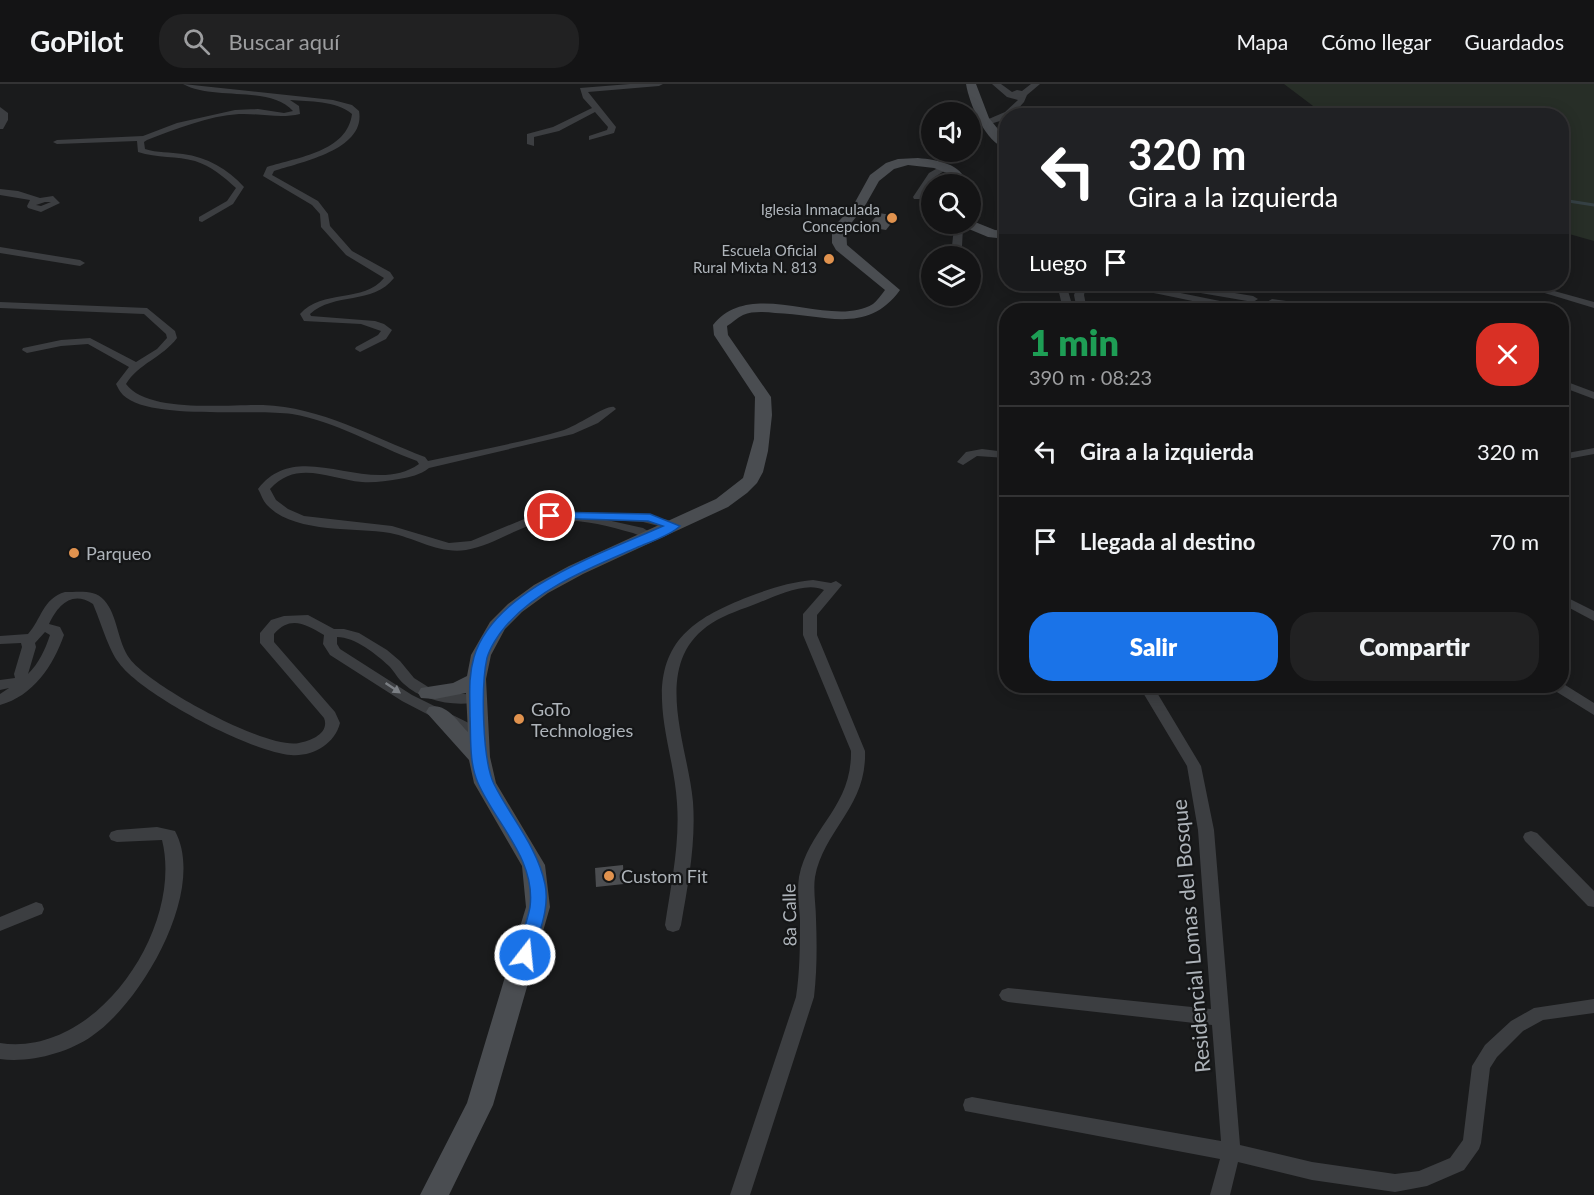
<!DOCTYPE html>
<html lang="es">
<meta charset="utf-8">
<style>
:root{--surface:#141415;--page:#212122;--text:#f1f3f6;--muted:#9d9ea0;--line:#333334;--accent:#1a73e8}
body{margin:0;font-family:Lato,sans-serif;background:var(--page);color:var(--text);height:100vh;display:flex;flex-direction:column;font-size:22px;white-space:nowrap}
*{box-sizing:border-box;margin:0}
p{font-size:20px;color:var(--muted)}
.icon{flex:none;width:33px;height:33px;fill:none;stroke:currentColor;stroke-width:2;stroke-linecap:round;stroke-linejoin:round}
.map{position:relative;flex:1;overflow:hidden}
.drawer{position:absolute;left:999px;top:219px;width:570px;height:390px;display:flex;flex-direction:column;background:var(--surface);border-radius:24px;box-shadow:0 3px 15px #0003,0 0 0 2px var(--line)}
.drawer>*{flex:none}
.top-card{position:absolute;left:999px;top:24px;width:570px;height:183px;border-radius:24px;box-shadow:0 3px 15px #0003,0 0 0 2px var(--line);background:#202124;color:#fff;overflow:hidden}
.tools{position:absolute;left:921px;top:18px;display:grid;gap:12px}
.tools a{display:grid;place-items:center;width:60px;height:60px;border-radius:50%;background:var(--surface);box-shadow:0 3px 15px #0003,0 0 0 2px var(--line);font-size:30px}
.pin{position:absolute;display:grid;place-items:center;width:51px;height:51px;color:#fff;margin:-26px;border:3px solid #fff;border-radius:50%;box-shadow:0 2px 6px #0007}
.me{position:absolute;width:66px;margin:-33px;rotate:16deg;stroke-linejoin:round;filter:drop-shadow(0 0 4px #0008)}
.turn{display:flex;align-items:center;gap:21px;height:126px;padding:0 30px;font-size:27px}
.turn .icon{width:78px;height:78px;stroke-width:2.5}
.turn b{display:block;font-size:42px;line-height:51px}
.then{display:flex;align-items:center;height:57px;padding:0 30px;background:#0003;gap:12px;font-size:22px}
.round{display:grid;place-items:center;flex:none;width:63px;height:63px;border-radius:24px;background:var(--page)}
.headline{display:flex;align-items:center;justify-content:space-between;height:102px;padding:0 30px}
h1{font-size:36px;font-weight:800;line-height:45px;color:#1e9e55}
.primary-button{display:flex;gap:12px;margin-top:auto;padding:12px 30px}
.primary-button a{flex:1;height:69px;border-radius:24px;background:var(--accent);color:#fff;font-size:24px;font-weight:800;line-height:69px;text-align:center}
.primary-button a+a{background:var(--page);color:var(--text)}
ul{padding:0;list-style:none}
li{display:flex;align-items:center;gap:18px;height:90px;padding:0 30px;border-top:2px solid var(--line)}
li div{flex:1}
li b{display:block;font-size:22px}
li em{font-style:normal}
header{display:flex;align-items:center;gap:36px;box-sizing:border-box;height:84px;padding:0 30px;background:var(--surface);border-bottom:2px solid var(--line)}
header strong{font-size:28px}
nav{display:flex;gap:33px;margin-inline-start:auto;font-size:21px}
.search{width:420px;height:54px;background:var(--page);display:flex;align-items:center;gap:15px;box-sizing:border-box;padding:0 21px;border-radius:24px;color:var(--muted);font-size:22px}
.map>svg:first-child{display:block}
.green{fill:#272e27}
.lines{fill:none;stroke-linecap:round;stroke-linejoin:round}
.stream{stroke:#354044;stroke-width:3}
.building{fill:#4c4e51}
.minor{fill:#3c3e41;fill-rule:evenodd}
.secondary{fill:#4a4d51;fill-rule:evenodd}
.oneway{fill:#7b7f84}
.route{fill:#1a73e8;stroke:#114b97;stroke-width:1.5}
.poi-dot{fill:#e0924e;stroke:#151617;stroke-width:2}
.labels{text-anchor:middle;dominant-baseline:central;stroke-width:4.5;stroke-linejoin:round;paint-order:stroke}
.far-poi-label{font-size:15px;fill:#aeb4ba;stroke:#151617;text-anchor:end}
.poi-label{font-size:18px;fill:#aeb4ba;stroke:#151617;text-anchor:start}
.street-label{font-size:18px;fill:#aeb4ba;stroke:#151617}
.near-street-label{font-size:21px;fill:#aeb4ba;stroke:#151617}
</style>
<header>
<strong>GoPilot</strong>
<div class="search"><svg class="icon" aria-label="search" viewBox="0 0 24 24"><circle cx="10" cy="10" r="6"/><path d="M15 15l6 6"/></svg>Buscar aquí</div>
<nav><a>Mapa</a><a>Cómo llegar</a><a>Guardados</a></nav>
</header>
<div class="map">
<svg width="1594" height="1111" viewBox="0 0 1594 1111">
<rect width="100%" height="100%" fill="#1a1b1c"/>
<polygon class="green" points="1284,0 1594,0 1594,157 1562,148 1562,32 1325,31"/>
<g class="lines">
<polyline class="stream" points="1562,116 1594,121"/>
</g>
<g class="building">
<polygon points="879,129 897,132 886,146 867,143"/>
<polygon points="623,781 624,800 596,803 595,784"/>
</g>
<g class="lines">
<g class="minor">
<path d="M 183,0 L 333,16 L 352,21 L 359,27 C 366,66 300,78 274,87 L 272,91 L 318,117 L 328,130 L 330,142 L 352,167 L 390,188 L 394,194 C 373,221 334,208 310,230 L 311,232 L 375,237 L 384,240 L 392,246 L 386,255 L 360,268 L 355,265 L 356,263 L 378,251 L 381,247 L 361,240 L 304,237 L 300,230 C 322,205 364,219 384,194 L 346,171 L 321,143 L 320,130 L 312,121 L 263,92 L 267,83 C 298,73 347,68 352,30 C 336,16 309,18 290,16 L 299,22 L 300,30 C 279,35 260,29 239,30 C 208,32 176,45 147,56 L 144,58 L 145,65 C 157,69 170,68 183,70 C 207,73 228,85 244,103 L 233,120 L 202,138 L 199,137 L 199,133 L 227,117 L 236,104 C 224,93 211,82 195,77 C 177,72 157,74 138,68 L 137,57 L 57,60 L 53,58 L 57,56 L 143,52 L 177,39 L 235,26 L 258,25 L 284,29 L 293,27 C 270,1 213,17 183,0 Z"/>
<polygon points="630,0 663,0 659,2 588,8 616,43 614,49 589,56 589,52 607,46 608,43 595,28 559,47 534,53 534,62 527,60 527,50 553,43 592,24 583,14 580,4"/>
<polygon points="992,0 1001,0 1012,8 1017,6 1022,7 1031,0 1040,0 1027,11 1024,18 1015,28 1000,37 987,41 983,39 984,37 1005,28 1018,16 1007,13"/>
<polygon points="0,23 8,29 8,36 3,45 0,45"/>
<polygon points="943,81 950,83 935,93 920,115 914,115 913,113 929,89"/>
<path d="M 0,105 L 18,107 L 40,114 L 53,112 L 60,119 L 41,128 L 28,124 L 27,122 L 30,116 L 0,111 ZM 45,118 L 51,118 L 41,122 L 36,121 Z"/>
<polygon points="960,140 971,140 963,144 962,162 957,165 952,162 954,143"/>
<polygon points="0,163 80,176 85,179 80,182 0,169"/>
<polygon points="1057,200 1066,200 1071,217 1070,226 1060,226 1061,217"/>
<path d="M 1078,200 L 1141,201 L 1220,217 L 1281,223 L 1286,226 C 1238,231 1190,215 1142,207 C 1124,204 1105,205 1086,202 L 1084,211 L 1087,226 L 1077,226 L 1074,211 Z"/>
<polygon points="1515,200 1529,200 1594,218 1594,224"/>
<polygon points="1192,202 1253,212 1258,215 1253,218 1189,207 1187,205"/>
<polygon points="1272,215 1329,223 1334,226 1311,226 1269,220 1267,218"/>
<path d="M 0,218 L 147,224 L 175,247 L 177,254 C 163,273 138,280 126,300 C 148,330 229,320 263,321 C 321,323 372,353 425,373 L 428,377 C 473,367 520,359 564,346 C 577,342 606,321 614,323 L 616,325 L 598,339 L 573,350 L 429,384 C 420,391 410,393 399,395 C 386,397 374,399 362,398 C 329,395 297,375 270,405 L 276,416 L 288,425 L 304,432 L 392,442 L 449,459 L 471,457 L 529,433 L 554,429 L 588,432 L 603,429 L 634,429 L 668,436 L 680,442 L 674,446 L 643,438 L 607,436 L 643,444 L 656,452 L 650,456 C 644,454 639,451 633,449 C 609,442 581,435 556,436 C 524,437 497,461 466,466 C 438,470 416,454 390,449 C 354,443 294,450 267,421 C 263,417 261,410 258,405 C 299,351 369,415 419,380 L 417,377 C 376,362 335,337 292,330 C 253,324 150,337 123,311 C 120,308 118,304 116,300 L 129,283 L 88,260 L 61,262 L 27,269 L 22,266 L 23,264 L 61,256 L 90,254 L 136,278 L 157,265 L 167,254 L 166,250 L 144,230 L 0,224 Z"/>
<polygon points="1562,296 1594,308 1594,315 1562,303"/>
<polygon points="1594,364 1594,370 1562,376 1562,370"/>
<polygon points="982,365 1006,368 1006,374 977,372 963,381 957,378 966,368"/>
<path d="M 813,496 L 831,499 L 836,497 L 842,501 L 817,531 L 817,551 L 865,667 C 867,723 824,745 815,793 C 813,806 816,822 816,835 C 817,861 817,887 814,913 L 750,1111 L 730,1111 L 796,913 C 800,887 800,861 800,835 C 799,821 797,806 799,793 C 809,743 852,724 851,667 L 803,551 L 803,530 L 824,506 C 806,497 776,512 758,519 C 743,525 726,530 712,539 C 649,579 688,660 693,718 C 696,759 688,801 681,841 L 679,846 L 673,848 L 667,846 L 665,841 C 671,801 680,760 677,719 C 675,684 663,650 662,616 C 660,555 697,533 748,513 C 769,505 790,498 813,496 Z"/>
<path d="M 65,508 C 78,508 95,505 104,516 C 118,531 117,558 130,575 C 150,602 267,666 299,659 C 311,657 330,649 324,634 L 260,559 L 260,549 L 271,536 L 284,532 L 308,531 L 334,545 L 344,545 L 359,549 L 387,566 L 400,577 L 414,594 L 433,606 L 446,609 L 482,611 L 484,614 L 482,617 C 457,624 422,617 404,600 C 398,595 394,587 389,582 C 376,570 355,553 337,553 L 337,560 L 340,565 L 412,611 L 483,646 L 485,650 L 483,654 L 473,654 L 402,617 L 330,571 L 323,560 L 324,551 C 306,540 290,531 274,550 L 274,558 L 335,628 L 340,639 C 335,660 312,673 291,671 C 251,668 142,611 119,579 C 109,567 100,536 93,520 C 72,506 58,521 49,540 L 60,543 L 64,551 C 53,582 33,612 0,621 L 0,610 L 9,604 L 0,606 L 0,596 L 15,594 L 14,590 L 22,563 L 21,559 L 0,560 L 0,552 L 28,550 C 41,536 43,514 65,508 ZM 45,548 L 50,551 C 45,566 39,579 28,590 L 36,563 L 35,559 Z"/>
<polygon points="1562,511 1594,527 1594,537 1562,520"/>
<polygon points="1562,599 1594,619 1594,631 1552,605 1550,602 1562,602"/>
<polygon points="1139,602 1153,602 1201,682 1214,746 1240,1061 1312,1078 1395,1090 1419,1087 1450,1074 1463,1056 1472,982 1485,961 1511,937 1534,924 1594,915 1594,929 1543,936 1523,947 1497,973 1490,984 1481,1059 1479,1065 1464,1086 1427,1102 1395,1108 1312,1096 1238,1078 1230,1111 1210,1111 1220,1075 965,1027 963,1021 965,1015 972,1013 1221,1057 1212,941 1008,918 1002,916 999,911 1002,906 1008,904 1211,925 1198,746 1187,682"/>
<path d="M 157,743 L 175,747 C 207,806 142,918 92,952 C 68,969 30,979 0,975 L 0,959 C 97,974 184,843 162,756 L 117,758 L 111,756 L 109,752 L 111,748 L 117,746 Z"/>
<polygon points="1531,747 1537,749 1594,807 1594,823 1588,822 1525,757 1523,753 1525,749"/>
<polygon points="36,818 42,820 44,825 42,830 0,847 0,833"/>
</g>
<g class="secondary">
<path d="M 966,0 L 976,0 L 989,34 L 1006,55 L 1006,64 C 986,60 969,19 966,0 Z"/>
<path d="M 918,74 C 938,76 960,79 968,100 L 956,100 L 949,90 L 934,84 L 908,81 L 894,85 L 879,97 L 866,120 L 846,146 L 847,161 L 900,206 C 867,252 823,230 775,229 C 765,228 753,227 743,231 C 737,234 732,239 727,242 L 728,251 L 771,313 L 772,331 L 768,367 L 763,388 L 757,399 L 747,409 L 728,423 L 583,490 L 548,509 L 522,528 L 505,545 L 491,571 L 486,595 L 490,673 L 496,699 L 545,781 L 550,823 L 493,1021 L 449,1111 L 420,1111 L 467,1019 L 526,823 L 522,782 L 474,699 L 469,676 L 426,628 L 429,623 C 446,618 457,637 468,648 L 466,609 L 435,615 L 421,614 L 418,609 L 421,604 L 453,599 L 467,592 L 471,571 L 490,538 L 508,520 L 534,501 L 569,482 L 716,415 L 743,394 L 754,355 L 755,313 L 714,251 L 713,241 C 752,192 830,246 873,220 C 877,217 881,211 885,206 L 836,166 L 832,159 L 832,145 L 854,120 L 870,91 L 886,79 L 898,75 Z"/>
<polygon points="970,136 995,146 1006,147 1006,155 988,153 964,143 963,140 970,140"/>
</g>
</g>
<defs><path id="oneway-solid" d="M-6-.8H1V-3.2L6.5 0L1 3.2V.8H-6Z" transform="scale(1.5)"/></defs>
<use class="oneway" href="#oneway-solid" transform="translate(393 604) rotate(34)"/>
<path class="route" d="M 550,428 L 650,430 L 680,442 C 670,452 649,458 636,464 C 590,484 538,504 505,543 C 498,551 490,564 487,574 C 481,601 482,675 494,700 C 511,734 537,762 545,800 C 550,824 539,848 533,871 L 531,876 L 525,878 L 519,876 L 516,871 C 520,856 527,839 530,823 C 536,775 496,740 478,699 C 469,679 471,654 470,632 C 470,612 468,593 474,573 C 494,505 603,469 663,442 L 648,437 L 546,434 L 544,432 L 546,429 Z"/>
<g class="poi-dot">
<circle cx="892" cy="134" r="6"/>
<circle cx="829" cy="175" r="6"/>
<circle cx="74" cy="469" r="6"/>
<circle cx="519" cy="635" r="6"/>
<circle cx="609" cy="792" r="6"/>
</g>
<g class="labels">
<g class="far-poi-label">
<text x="880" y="125">Iglesia Inmaculada<tspan x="880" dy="17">Concepcion</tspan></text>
<text x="817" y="166">Escuela Oficial<tspan x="817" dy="17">Rural Mixta N. 813</tspan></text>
</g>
<g class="poi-label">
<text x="86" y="469">Parqueo</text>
<text x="531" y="625">GoTo<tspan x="531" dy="21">Technologies</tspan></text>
<text x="621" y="792">Custom Fit</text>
</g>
<g class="street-label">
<text transform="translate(789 831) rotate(-91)">8a Calle</text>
</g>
<g class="near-street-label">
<text transform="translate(1190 852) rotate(-95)">Residencial Lomas del Bosque</text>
</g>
</g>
</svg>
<div class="tools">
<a><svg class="icon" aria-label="sound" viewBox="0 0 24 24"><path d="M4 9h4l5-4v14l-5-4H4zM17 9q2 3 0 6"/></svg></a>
<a><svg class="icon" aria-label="search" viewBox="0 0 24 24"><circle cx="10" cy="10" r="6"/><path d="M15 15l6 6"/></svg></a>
<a><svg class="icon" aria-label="layers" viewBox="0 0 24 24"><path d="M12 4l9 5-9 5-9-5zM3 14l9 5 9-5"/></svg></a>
</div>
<div class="pin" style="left:550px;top:432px;background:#d93025"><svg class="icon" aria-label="arrive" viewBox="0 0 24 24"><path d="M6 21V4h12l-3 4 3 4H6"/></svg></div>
<svg class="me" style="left:525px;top:871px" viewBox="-20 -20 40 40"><circle r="17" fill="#1a73e8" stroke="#fff" stroke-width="3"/><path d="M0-11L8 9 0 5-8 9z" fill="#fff"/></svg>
<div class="top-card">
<div class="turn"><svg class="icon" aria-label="left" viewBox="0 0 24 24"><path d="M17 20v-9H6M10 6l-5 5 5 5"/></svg><div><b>320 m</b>Gira a la izquierda</div></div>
<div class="then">Luego<svg class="icon" aria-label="arrive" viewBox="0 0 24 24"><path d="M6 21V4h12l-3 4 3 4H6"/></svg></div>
</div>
<section class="drawer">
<div class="headline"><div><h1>1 min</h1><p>390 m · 08:23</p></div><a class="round" style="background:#d93025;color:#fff"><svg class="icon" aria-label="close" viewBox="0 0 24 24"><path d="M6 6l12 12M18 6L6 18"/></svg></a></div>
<ul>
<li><svg class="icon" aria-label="left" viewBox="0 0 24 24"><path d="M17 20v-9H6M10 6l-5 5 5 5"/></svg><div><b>Gira a la izquierda</b></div><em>320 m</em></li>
<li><svg class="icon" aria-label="arrive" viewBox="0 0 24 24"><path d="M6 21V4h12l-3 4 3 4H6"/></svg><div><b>Llegada al destino</b></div><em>70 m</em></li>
</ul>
<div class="primary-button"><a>Salir</a><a>Compartir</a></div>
</section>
</div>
